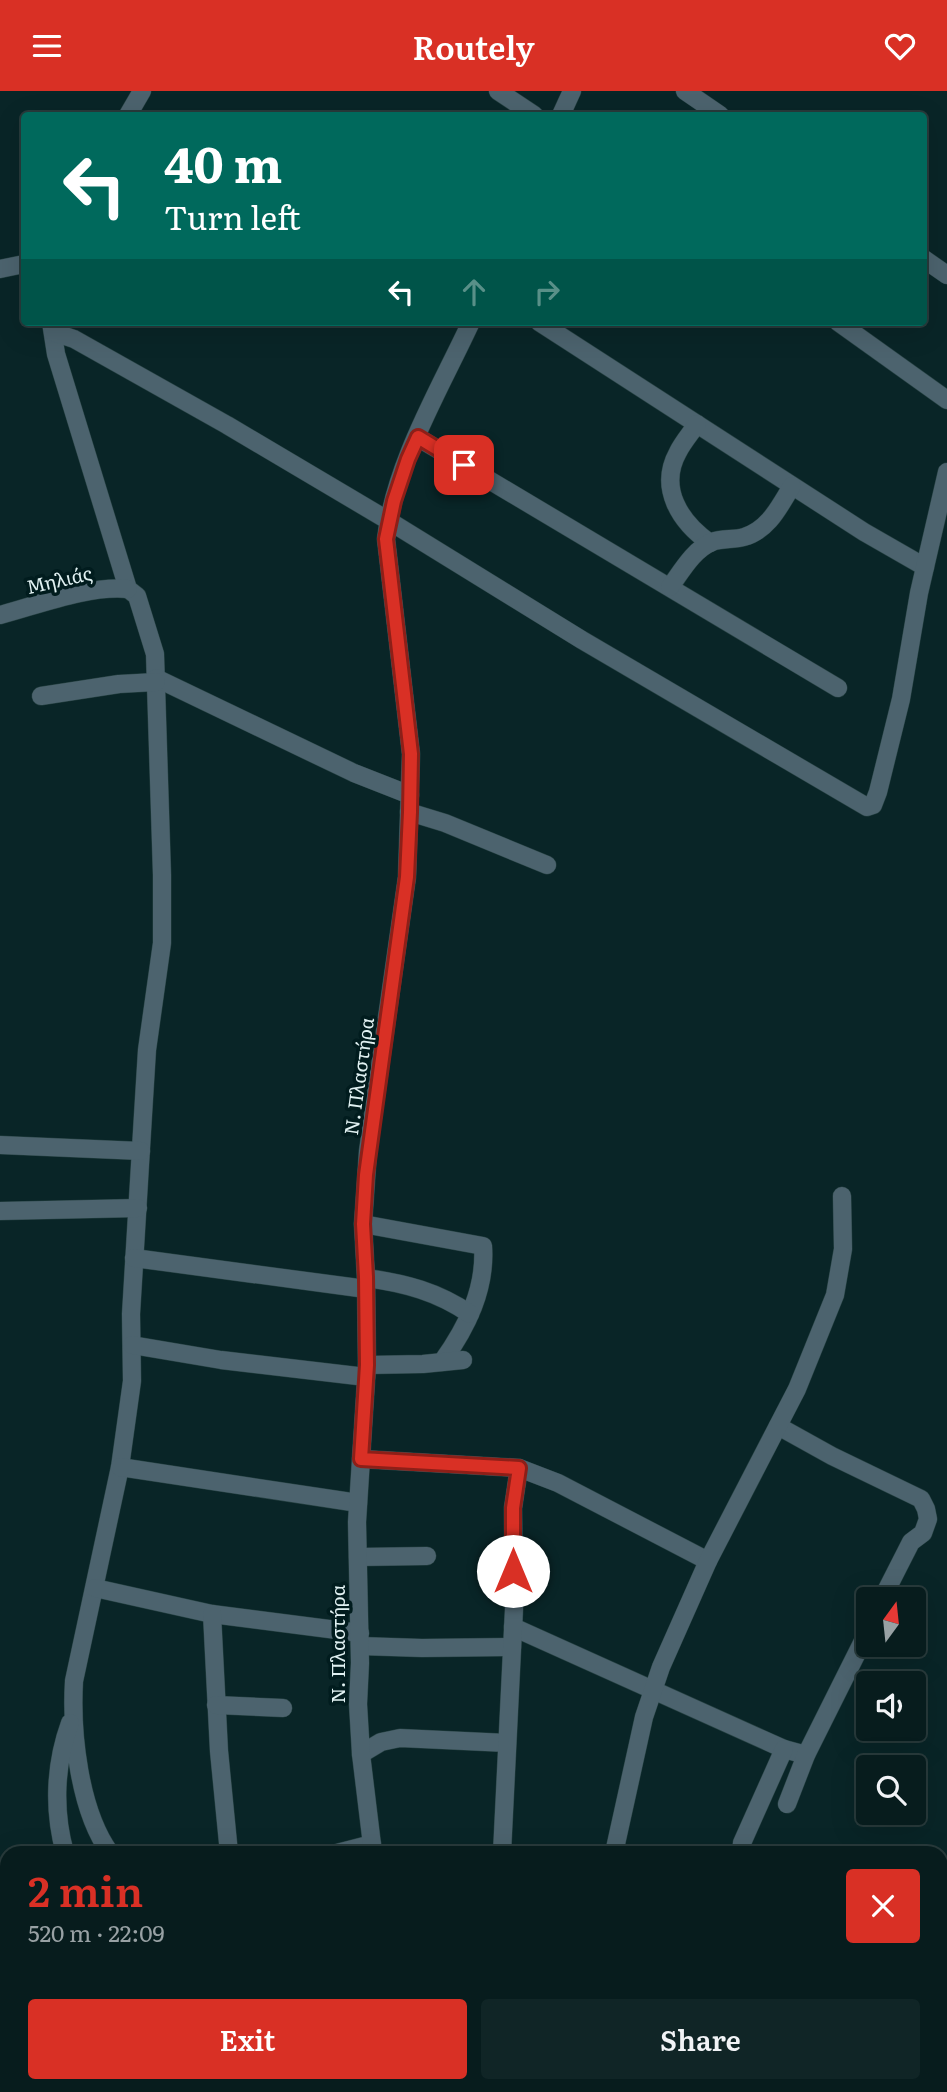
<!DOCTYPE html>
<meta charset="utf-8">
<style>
:root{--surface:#071c1d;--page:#102526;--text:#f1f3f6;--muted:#98a1a4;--line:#283a3b;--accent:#d93025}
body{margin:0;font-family:Literata,serif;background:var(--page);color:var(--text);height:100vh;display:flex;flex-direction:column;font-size:26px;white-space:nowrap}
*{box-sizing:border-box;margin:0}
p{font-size:23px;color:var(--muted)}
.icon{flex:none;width:38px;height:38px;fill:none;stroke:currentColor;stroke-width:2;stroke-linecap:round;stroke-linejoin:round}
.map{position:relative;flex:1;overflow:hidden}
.panel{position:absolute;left:0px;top:1755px;width:948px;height:247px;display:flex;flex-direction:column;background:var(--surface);border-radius:21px 21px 0 0;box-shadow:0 7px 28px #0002,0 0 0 2px var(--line)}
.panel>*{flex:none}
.hud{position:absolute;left:21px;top:21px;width:906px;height:214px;border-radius:7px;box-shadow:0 7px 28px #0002,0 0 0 2px var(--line);background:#00695c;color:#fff;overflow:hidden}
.needle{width:46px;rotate:15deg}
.controls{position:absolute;left:856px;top:1496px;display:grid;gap:14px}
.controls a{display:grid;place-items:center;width:70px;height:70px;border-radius:7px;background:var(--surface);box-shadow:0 7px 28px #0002,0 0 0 2px var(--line);font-size:35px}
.pin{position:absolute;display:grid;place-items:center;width:60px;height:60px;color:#fff;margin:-30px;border-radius:14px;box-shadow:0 4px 10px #0006}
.me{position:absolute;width:77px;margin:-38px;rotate:0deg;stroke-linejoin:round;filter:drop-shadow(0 0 5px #0008)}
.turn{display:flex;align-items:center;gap:24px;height:147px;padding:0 28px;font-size:32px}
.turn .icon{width:91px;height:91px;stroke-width:2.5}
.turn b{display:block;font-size:49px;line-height:60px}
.lanes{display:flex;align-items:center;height:66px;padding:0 28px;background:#0003;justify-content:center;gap:35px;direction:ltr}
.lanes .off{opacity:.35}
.round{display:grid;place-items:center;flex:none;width:74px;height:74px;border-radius:7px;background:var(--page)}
.headline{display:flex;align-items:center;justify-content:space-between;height:119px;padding:0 28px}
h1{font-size:42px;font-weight:600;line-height:52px;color:var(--accent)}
.button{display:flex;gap:14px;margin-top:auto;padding:14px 28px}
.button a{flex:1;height:80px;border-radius:7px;background:var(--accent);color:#fff;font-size:28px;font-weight:600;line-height:80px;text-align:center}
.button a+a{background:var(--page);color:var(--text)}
header{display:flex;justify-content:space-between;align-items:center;height:91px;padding:0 28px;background:var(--accent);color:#fff;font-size:32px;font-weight:600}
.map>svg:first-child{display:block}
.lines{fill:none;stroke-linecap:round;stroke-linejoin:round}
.minor-casing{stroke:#274243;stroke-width:19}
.minor{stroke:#4c636e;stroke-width:18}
.route-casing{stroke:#8d1f18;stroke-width:18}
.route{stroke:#d93025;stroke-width:12}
.labels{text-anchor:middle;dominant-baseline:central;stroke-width:7;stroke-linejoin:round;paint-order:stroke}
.street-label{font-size:19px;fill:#e1f1f2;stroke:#011c1e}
</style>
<header><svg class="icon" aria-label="menu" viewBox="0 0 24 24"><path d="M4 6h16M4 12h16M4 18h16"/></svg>Routely<svg class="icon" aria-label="heart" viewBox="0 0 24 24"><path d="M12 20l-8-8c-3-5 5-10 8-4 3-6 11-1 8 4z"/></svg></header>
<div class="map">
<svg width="947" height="2001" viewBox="0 0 947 2001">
<rect width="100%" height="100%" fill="#092527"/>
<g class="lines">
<defs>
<g id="minor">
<polyline points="498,0 534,24"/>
<polyline points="685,0 720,24"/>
<polyline points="128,24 142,0"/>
<polyline points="561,24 572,0"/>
<polyline points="924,168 947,184"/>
<polyline points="0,178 24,173"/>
<path d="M 51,231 L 56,263 L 128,498 L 137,505 L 155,563 L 162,784 L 162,852 L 147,959 L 143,1024 L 131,1223 L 132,1290 L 120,1376 L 74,1590 C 71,1642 79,1719 110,1762"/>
<polyline points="539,231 864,441 925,476"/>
<polyline points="838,231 947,309"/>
<polyline points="53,241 74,248 227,334 389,430 582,549 867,716 873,714 878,701 901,608 919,502 947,381"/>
<path d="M 697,333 C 691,342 683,351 678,361 C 658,397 680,431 710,452"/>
<polyline points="417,346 838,597"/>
<path d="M 670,496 C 681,481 694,458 712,451 C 722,447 734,449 744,446 C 769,439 780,414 792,395"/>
<path d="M 0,524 C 38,514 89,494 128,498"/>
<polyline points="156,587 354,682 410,704"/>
<polyline points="41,605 119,593 156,591"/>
<polyline points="409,721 445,732 547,774"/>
<polyline points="0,1054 141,1060"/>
<polyline points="0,1120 138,1117"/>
<path d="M 363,1133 L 483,1155 C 486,1198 467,1236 442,1271"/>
<polyline points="134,1167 366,1198"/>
<path d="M 366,1187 C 405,1192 438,1201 470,1223"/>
<polyline points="132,1254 221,1269 366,1286"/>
<polyline points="367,1274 423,1273 463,1269"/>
<polyline points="778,1335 832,1365 921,1408 926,1418 928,1428 923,1442 911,1451 882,1508"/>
<polyline points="361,1368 519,1377 558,1392 708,1470"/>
<polyline points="120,1376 358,1412"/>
<polyline points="358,1466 427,1465"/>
<polyline points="95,1497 212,1523 360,1542"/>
<polyline points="212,1523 219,1660 229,1762"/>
<polyline points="513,1536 784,1658 806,1664"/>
<polyline points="360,1555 422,1557 512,1556"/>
<polyline points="216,1614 283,1617"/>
<polyline points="361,1663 381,1651 400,1647 507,1652"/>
<polyline points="787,1713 806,1664 868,1540"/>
<path d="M 65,1762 C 53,1719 55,1673 70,1632"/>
<polyline points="337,1762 372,1753"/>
<path d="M 373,1762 L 361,1663 L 358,1613 L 360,1572 L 357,1431 L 367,1274 L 366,1187 L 363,1133 L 368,1060 L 407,786 L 411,663 L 386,448 C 395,372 439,300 471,231"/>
<polyline points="502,1762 514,1518 513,1417 519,1377"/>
<polyline points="614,1762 644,1626 661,1576 708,1470 797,1298 835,1204 843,1158 842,1105"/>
<polyline points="741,1762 742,1752 784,1658"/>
<polyline points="232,1995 234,2001"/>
<polyline points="616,1995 616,2001"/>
<polyline points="756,1995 756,2001"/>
<polyline points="251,2001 258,1995"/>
<polyline points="367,2001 367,1995"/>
<polyline points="474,2001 474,1995"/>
<polyline points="643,2001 643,1995"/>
</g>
</defs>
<use href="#minor" class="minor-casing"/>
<use href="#minor" class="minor"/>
</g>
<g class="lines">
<defs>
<polyline id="route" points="464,374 418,346 408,368 394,410 386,448 411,663 410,721 407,786 366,1084 363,1133 366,1186 367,1274 361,1368 519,1377 513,1417 513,1480"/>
</defs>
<use href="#route" class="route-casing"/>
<use href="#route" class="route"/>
</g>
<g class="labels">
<g class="street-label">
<text transform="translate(59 488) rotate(-13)">Μηλιάς</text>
<text transform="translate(358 985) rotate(-82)">Ν. Πλαστήρα</text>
<text transform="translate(337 1553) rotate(-90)">Ν. Πλαστήρα</text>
</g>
</g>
</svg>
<div class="controls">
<a><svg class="needle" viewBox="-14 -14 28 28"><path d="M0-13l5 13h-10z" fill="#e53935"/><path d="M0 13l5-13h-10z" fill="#98a1a4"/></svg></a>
<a><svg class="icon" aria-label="sound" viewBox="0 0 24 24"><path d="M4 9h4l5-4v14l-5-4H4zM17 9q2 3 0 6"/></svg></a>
<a><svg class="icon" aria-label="search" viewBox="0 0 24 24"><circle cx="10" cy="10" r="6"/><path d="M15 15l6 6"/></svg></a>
</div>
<div class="pin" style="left:464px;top:374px;background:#d93025"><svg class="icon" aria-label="arrive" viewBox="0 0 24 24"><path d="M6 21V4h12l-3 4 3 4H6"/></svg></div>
<svg class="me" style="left:513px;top:1480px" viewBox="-20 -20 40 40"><circle r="19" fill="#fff"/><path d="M0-13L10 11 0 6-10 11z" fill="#d93025"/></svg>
<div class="hud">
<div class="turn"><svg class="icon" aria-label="left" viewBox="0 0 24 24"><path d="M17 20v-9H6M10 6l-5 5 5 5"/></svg><div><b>40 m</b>Turn left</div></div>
<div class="lanes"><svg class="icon" aria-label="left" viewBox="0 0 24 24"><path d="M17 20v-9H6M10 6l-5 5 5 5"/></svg><svg class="icon off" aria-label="ahead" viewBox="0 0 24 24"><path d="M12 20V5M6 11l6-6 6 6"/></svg><svg class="icon off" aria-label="right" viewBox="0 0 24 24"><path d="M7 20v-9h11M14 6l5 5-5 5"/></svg></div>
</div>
<section class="panel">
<div class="headline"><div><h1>2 min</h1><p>520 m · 22:09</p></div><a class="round" style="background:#d93025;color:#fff"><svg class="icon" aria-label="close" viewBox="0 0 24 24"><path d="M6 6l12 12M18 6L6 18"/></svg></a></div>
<div class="button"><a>Exit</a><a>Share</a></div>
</section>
</div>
